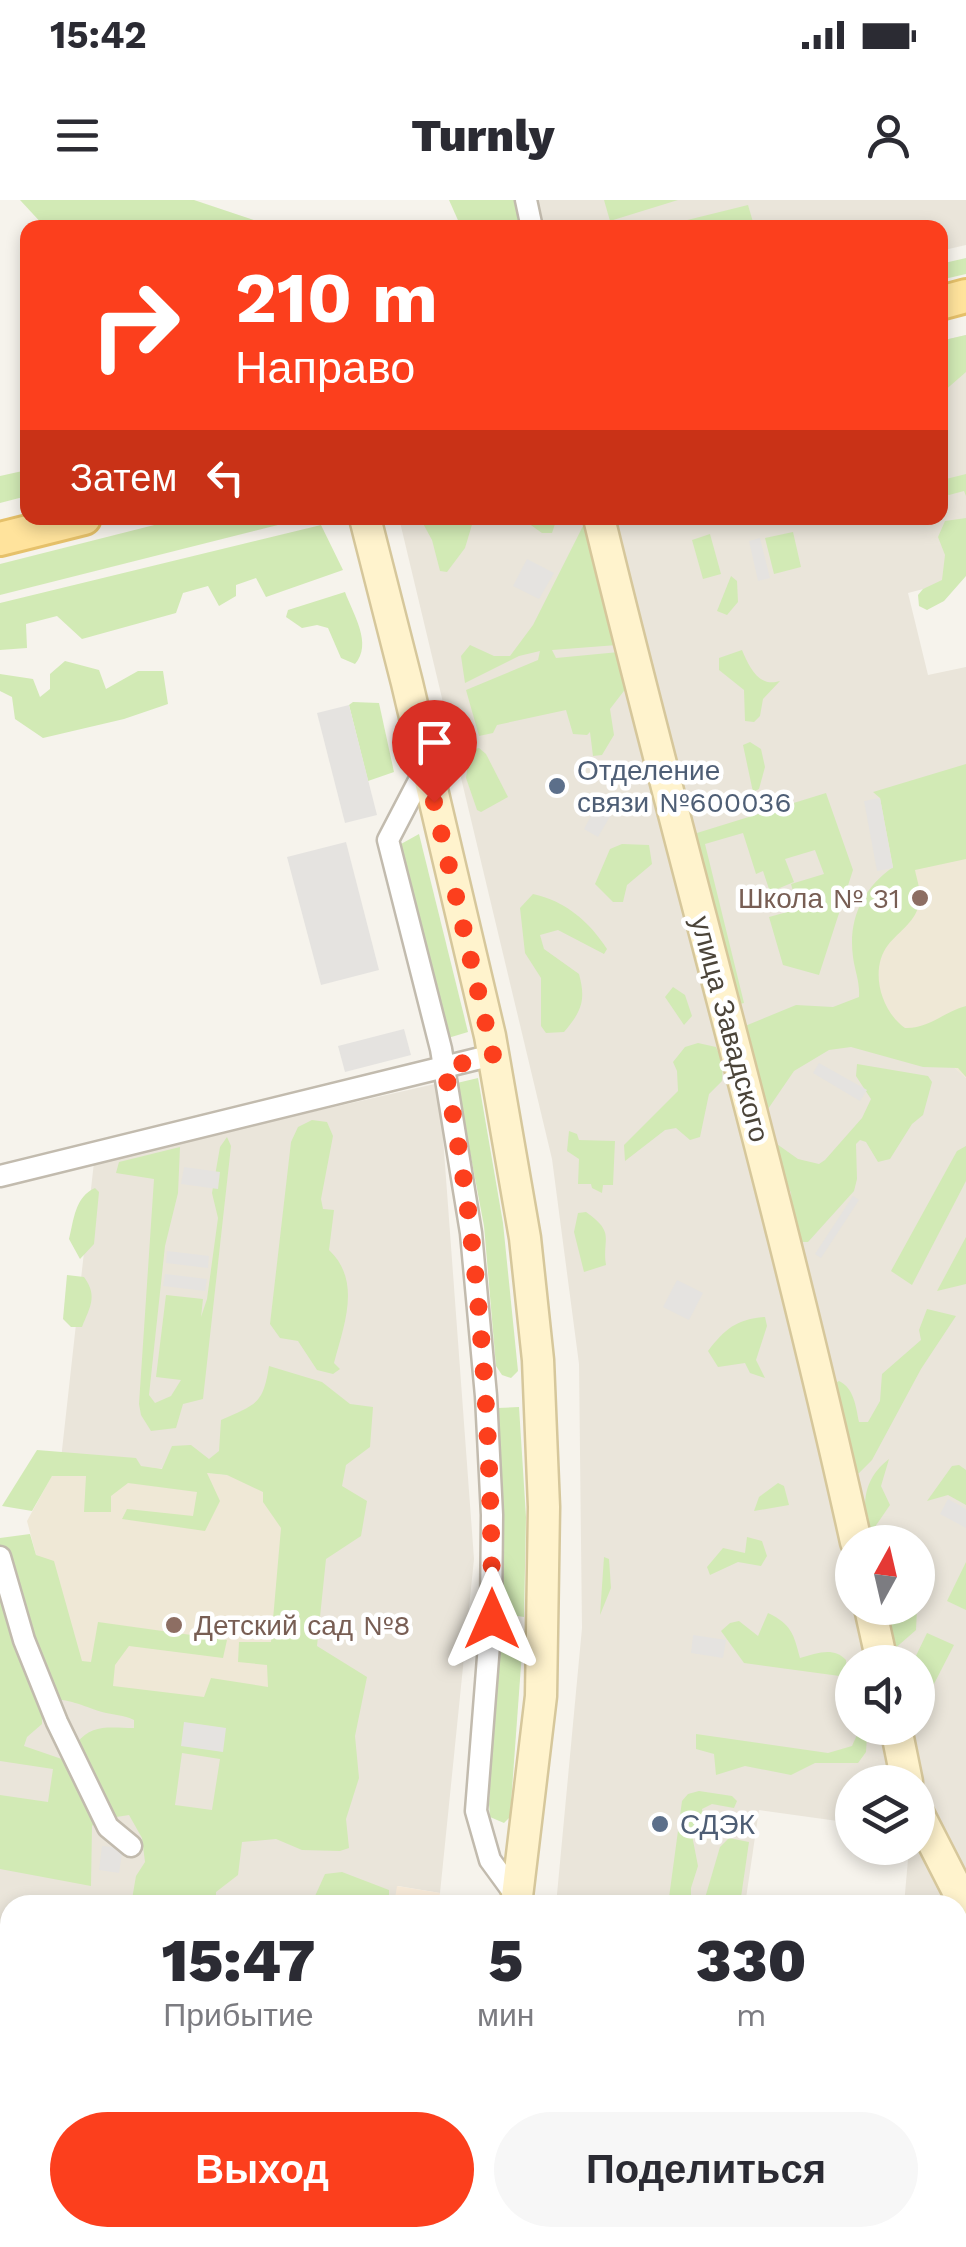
<!DOCTYPE html>
<html lang="ru">
<meta charset="utf-8">
<style>
:root{--surface:#fff;--page:#f7f7f7;--text:#2b2b33;--muted:#7c7c81;--accent:#fc3f1d}
body{margin:0;font-family:"Work Sans",sans-serif;background:var(--page);color:var(--text);height:100vh;display:flex;flex-direction:column;font-size:38px;white-space:nowrap}
*{box-sizing:border-box;margin:0}
p{font-size:32px;color:var(--muted)}
.icon{flex:none;width:55px;height:55px;fill:none;stroke:currentColor;stroke-width:2;stroke-linecap:round;stroke-linejoin:round}
.map{position:relative;flex:1;overflow:hidden}
.sheet{position:absolute;left:0px;top:1695px;width:968px;height:352px;display:flex;flex-direction:column;background:var(--surface);border-radius:30px 30px 0 0;box-shadow:0 5px 15px #0003}
.sheet>*{flex:none}
.top-card{position:absolute;left:20px;top:20px;width:928px;height:305px;border-radius:20px;box-shadow:0 5px 15px #0003;background:#fc3f1d;color:#fff;overflow:hidden}
.needle{width:65px;rotate:8deg}
.tools{position:absolute;left:835px;top:1325px;display:grid;gap:20px}
.tools a{display:grid;place-items:center;width:100px;height:100px;border-radius:50%;background:var(--surface);box-shadow:0 5px 15px #0003;font-size:50px}
.pin{position:absolute;display:grid;place-items:center;width:85px;height:85px;color:#fff;margin:-102px -42px;border-radius:50% 50% 50% 0;rotate:-45deg;box-shadow:0 0 10px #0007}
.pin .icon{rotate:45deg}
.me{position:absolute;width:110px;margin:-55px;rotate:0deg;stroke-linejoin:round;filter:drop-shadow(0 0 8px #0008)}
.turn{display:flex;align-items:center;gap:35px;height:210px;padding:0 50px;font-size:45px}
.turn .icon{width:130px;height:130px;stroke-width:2.5}
.turn b{display:block;font-size:70px;line-height:85px}
.then{display:flex;align-items:center;height:95px;padding:0 50px;background:#0003;gap:20px;font-size:38px}
.eta{display:flex;justify-content:space-evenly;align-items:center;height:170px;text-align:center}
.eta b{font-size:60px;font-weight:800;line-height:70px}
.primary-button{display:flex;gap:20px;margin-top:auto;padding:20px 50px}
.primary-button a{flex:1;height:115px;border-radius:60px;background:var(--accent);color:#fff;font-size:40px;font-weight:800;line-height:115px;text-align:center}
.primary-button a+a{background:var(--page);color:var(--text)}
.status{display:flex;justify-content:space-between;align-items:center;height:70px;padding:0 50px;background:var(--surface);direction:ltr}
.status svg{height:28px;fill:currentColor}
header{display:flex;justify-content:space-between;align-items:center;height:130px;padding:0 50px;background:var(--surface);font-size:45px;font-weight:800}
.map>svg:first-child{display:block}
.residential{fill:#eae5da;fill-rule:evenodd}
.commercial{fill:#f7ead8}
.education{fill:#efe8d6}
.green{fill:#d2eab5;fill-rule:evenodd}
.parking{fill:#e5e3e0}
.lines{fill:none;stroke-linecap:round;stroke-linejoin:round}
.street-casing{stroke:#c2bbae;stroke-width:25}
.secondary-casing{stroke:#d6c79b;stroke-width:35}
.primary-casing{stroke:#e6c16a;stroke-width:38}
.street{stroke:#fff;stroke-width:20}
.secondary{stroke:#fff3cd;stroke-width:30}
.primary{stroke:#ffe39c;stroke-width:32}
.route{stroke:#fc3f1d;stroke-width:18;stroke-dasharray:0 32.4}
.service-dot{fill:#5c6f8a;stroke:#fff;stroke-width:4}
.education-dot{fill:#8d6e63;stroke:#fff;stroke-width:4}
.labels{text-anchor:middle;dominant-baseline:central;stroke-width:9;stroke-linejoin:round;paint-order:stroke}
.service-label{font-size:28px;fill:#4e5e75;stroke:#fff;text-anchor:start}
.education-label{font-size:28px;fill:#785e54;stroke:#fff;text-anchor:end}
.street-label{font-size:28px;fill:#4b4439;stroke:#fff}
</style>
<div class="status"><b>15:42</b><svg viewBox="0 0 49 12"><path d="M0 12V9h3v3zM5 12V6h3v6zM10 12V3h3v9zM15 12V0h3v12zM26 1h20v11H26zM47 4h2v5h-2z"/></svg></div>
<header><svg class="icon" aria-label="menu" viewBox="0 0 24 24"><path d="M4 6h16M4 12h16M4 18h16"/></svg>Turnly<svg class="icon" aria-label="person" viewBox="0 0 24 24"><circle cx="12" cy="8" r="4"/><path d="M4 21q1-7 8-7t8 7"/></svg></header>
<div class="map">
<svg width="966" height="2047" viewBox="0 0 966 2047">
<rect width="100%" height="100%" fill="#f6f3ec"/>
<g class="residential">
<polygon points="508,0 966,0 966,45 940,51 940,28 515,27"/>
<path d="M 966,135 L 966,323 L 954,381 L 908,393 L 928,475 L 966,467 L 966,572 L 940,854 L 966,878 L 966,2047 L 688,2047 L 607,2038 L 958,2038 L 958,1705 L 904,1705 L 909,1648 L 918,1648 L 918,1582 L 852,1582 L 852,1623 L 759,1610 L 745,1705 L 556,1705 L 582,1428 L 579,1164 L 552,959 L 399,318 L 940,318 L 940,141 ZM 852,1342 L 918,1342 L 918,1408 L 852,1408 ZM 852,1462 L 918,1462 L 918,1528 L 852,1528 Z"/>
<polygon points="439,883 474,1359 440,1693 398,1686 394,1705 10,1705 10,1928 0,1926 0,1421 309,1283 61,1259 94,962"/>
</g>
<polygon class="commercial" points="397,1686 440,1693 438,1705 394,1705"/>
<g class="education">
<polygon points="966,572 966,878 940,854 874,823 855,728 893,668 880,598"/>
<polygon points="61,1259 309,1283 282,1523 73,1494 27,1321"/>
</g>
<g class="green">
<polygon points="20,0 194,0 275,27 45,27"/>
<polygon points="449,0 516,0 523,27 461,27"/>
<polygon points="604,0 678,0 610,21"/>
<polygon points="748,5 753,22 732,27 659,27"/>
<polygon points="966,58 966,74 940,80 940,64"/>
<polygon points="966,135 966,172 943,192 943,214 940,215 940,141"/>
<polygon points="27,270 27,296 0,303 0,276"/>
<polygon points="966,274 966,296 964,291 949,295 940,292 942,280"/>
<polygon points="182,318 306,318 0,395 0,364"/>
<polygon points="420,318 474,318 465,348 447,372 440,371 432,340"/>
<polygon points="521,318 557,318 552,333 542,333"/>
<polygon points="966,318 966,376 944,401 927,410 919,406 918,395 923,389 942,380 945,355 938,337 945,321"/>
<polygon points="586,320 617,445 552,450 556,458 619,452 627,487 610,509 614,535 602,555 593,556 590,532 587,535 573,534 566,510 497,525 493,533 479,536 466,490 538,460 540,451 519,456 465,483 461,456 470,445 494,456 510,456 533,425"/>
<polygon points="321,325 343,370 266,397 256,378 236,385 236,396 219,406 208,386 183,393 176,413 82,439 57,416 26,424 27,448 0,450 0,403"/>
<polygon points="793,332 801,367 774,374 765,338"/>
<polygon points="710,334 721,374 703,379 692,340"/>
<polygon points="731,376 737,381 738,402 727,415 717,411"/>
<path d="M 345,392 C 353,414 373,444 355,464 L 341,458 L 328,428 L 317,425 L 302,428 L 286,417 L 288,410 Z"/>
<path d="M 742,450 C 749,466 758,488 780,481 L 763,499 L 760,516 L 754,522 L 745,521 L 744,490 L 719,470 L 719,458 Z"/>
<polygon points="65,461 99,470 106,489 138,471 163,471 168,504 124,519 43,538 15,519 12,497 0,491 0,474 33,479 40,497 50,489 50,474"/>
<polygon points="353,502 379,503 394,572 368,581 349,505"/>
<polygon points="750,542 761,549 765,567 759,589 753,592 743,545"/>
<polygon points="479,548 486,554 508,597 481,612 477,610 466,578 470,550"/>
<path d="M 966,564 L 966,659 L 915,670 C 917,680 921,691 920,701 C 916,722 900,730 888,745 C 869,770 881,811 905,828 C 928,829 944,812 966,806 L 966,877 L 958,868 L 923,867 L 851,847 L 829,850 L 794,871 L 768,909 L 745,826 L 796,805 L 833,807 L 859,797 C 860,782 855,772 853,757 C 848,720 862,689 893,667 L 880,598 L 873,592 Z"/>
<polygon points="826,593 853,670 819,775 783,765 769,717 798,709 791,684 824,674 815,650 785,659 794,682 770,692 763,671 756,674 743,633 705,644 744,803 728,807 684,637"/>
<polygon points="419,634 468,832 448,838 401,644"/>
<polygon points="622,644 649,645 652,664 627,685 623,702 613,702 595,684 610,649"/>
<path d="M 533,694 C 565,701 589,721 607,749 L 604,754 L 558,730 L 540,735 L 544,749 L 579,774 C 586,800 582,811 564,832 L 546,833 L 541,826 L 541,778 L 525,753 L 520,708 Z"/>
<polygon points="673,787 685,795 692,816 684,825 665,797"/>
<polygon points="698,843 716,847 723,863 722,881 709,894 700,937 690,940 676,928 665,930 625,961 624,945 678,891 677,871 673,862 685,847"/>
<polygon points="857,864 928,876 932,882 923,915 912,924 890,959 878,962 866,942 860,940 856,944 857,979 854,991 808,1042 801,1042 794,1032 791,993 767,937 798,959 819,964 825,960 862,918 871,899 856,876"/>
<polygon points="478,878 503,1023 518,1171 511,1178 502,1175 496,1166 484,1026 457,883"/>
<path d="M 312,920 L 327,922 L 333,936 L 321,999 L 323,1009 L 334,1010 L 329,1050 C 362,1081 344,1125 334,1163 L 340,1169 L 333,1174 L 317,1170 L 298,1141 L 280,1138 L 270,1124 L 291,942 L 298,927 Z"/>
<polygon points="569,931 577,934 579,940 615,941 613,985 603,985 602,993 592,988 591,984 578,984 579,959 567,951"/>
<polygon points="227,937 231,946 203,1199 183,1204 176,1228 151,1231 141,1215 139,1204 154,979 116,973 119,962 180,947 178,993 165,1046 149,1195 155,1203 171,1196 181,1180 156,1177 166,1095 203,1099 201,1117 207,1099 218,1018 212,993 220,947"/>
<polygon points="966,946 966,981 912,1085 891,1071 957,951"/>
<path d="M 95,988 L 99,992 L 94,1044 L 80,1059 L 69,1039 C 74,1019 75,997 95,988 Z"/>
<path d="M 586,1012 C 616,1033 602,1038 606,1065 L 584,1072 L 574,1032 L 578,1013 Z"/>
<polygon points="966,1037 966,1084 937,1091"/>
<path d="M 67,1075 L 84,1077 C 98,1096 90,1107 82,1127 L 71,1127 L 63,1119 Z"/>
<path d="M 927,1109 L 956,1116 L 921,1169 L 872,1260 L 859,1273 L 845,1279 L 834,1184 L 839,1181 C 854,1188 856,1207 859,1222 L 868,1222 L 880,1201 L 882,1174 L 921,1140 L 919,1130 Z"/>
<path d="M 765,1117 L 767,1126 L 756,1160 L 765,1178 L 750,1173 L 745,1163 L 718,1167 L 708,1151 C 725,1129 737,1119 765,1117 Z"/>
<path d="M 269,1166 L 322,1182 L 350,1204 L 373,1207 L 370,1247 L 346,1265 L 342,1286 L 367,1301 L 361,1336 L 326,1359 L 317,1446 L 367,1477 L 355,1536 L 359,1578 L 346,1619 L 349,1648 L 340,1651 L 302,1650 L 276,1639 L 242,1642 L 238,1675 L 216,1692 L 216,1705 L 131,1705 L 136,1676 L 145,1662 L 142,1638 L 129,1615 L 97,1620 L 92,1626 L 91,1686 L 0,1669 L 0,1595 L 48,1602 L 53,1569 L 0,1561 L 0,1338 L 30,1334 L 36,1355 L 54,1361 L 82,1461 L 91,1462 L 98,1422 L 227,1440 L 223,1458 L 129,1446 L 115,1465 L 113,1486 L 204,1497 L 211,1478 L 268,1487 L 267,1465 L 238,1462 L 239,1442 L 271,1442 L 281,1328 L 263,1302 L 263,1292 L 227,1275 L 207,1273 L 220,1301 L 205,1331 L 122,1319 L 127,1309 L 193,1316 L 197,1292 L 128,1283 L 111,1296 L 111,1312 L 84,1312 L 86,1276 L 52,1276 L 32,1311 L 2,1306 L 37,1250 L 136,1258 L 141,1266 L 162,1269 L 172,1246 L 191,1245 L 209,1259 L 219,1251 L 221,1220 C 256,1204 263,1205 269,1166 ZM 46,1499 C 71,1499 80,1505 102,1512 C 113,1515 124,1515 134,1520 L 134,1528 C 111,1528 92,1523 77,1543 L 82,1566 L 24,1546 L 27,1537 L 42,1524 L 42,1502 ZM 182,1553 L 220,1559 L 212,1610 L 175,1605 Z"/>
<polygon points="519,1207 526,1317 524,1417 498,1413 502,1313 498,1208"/>
<path d="M 889,1259 L 881,1286 L 890,1305 L 868,1337 C 863,1305 861,1281 889,1259 Z"/>
<polygon points="959,1265 966,1270 966,1305 948,1295 927,1301 952,1266"/>
<polygon points="778,1283 784,1286 789,1305 754,1311 759,1297"/>
<polygon points="747,1337 762,1341 767,1356 761,1366 738,1362 710,1375 707,1367 723,1348 745,1353"/>
<polygon points="604,1357 609,1359 611,1388 600,1415"/>
<polygon points="966,1362 966,1410 947,1401"/>
<polygon points="878,1408 917,1408 916,1430 892,1451"/>
<path d="M 768,1413 C 791,1424 794,1434 800,1458 C 816,1454 833,1446 846,1460 L 847,1477 L 744,1463 L 721,1431 L 730,1423 L 739,1421 L 758,1436 Z"/>
<polygon points="927,1433 954,1445 918,1515 918,1462 913,1462"/>
<polygon points="498,1435 523,1438 510,1617 504,1623 490,1617 489,1604"/>
<polygon points="860,1528 867,1536 866,1552 858,1563 815,1563 791,1575 745,1566 716,1575 714,1554 696,1549 696,1534 828,1553 852,1546"/>
<polygon points="699,1591 732,1596 737,1601 734,1608 712,1604 702,1609 704,1622 691,1630 698,1666 691,1688 691,1705 668,1705 682,1601 688,1594"/>
<polygon points="729,1638 749,1642 740,1704 705,1698 720,1647"/>
<polygon points="342,1672 389,1690 389,1705 311,1705 325,1674"/>
<polygon points="0,1730 10,1731 10,1813 0,1812"/>
<polygon points="0,1898 10,1900 8,1957 0,1956"/>
<polygon points="268,2038 344,2038 350,2047 255,2047"/>
</g>
<g class="parking">
<polygon points="760,338 770,378 758,381 749,341"/>
<polygon points="527,359 554,373 539,399 513,386"/>
<polygon points="349,505 377,615 345,623 317,513"/>
<polygon points="601,597 616,606 598,637 584,629"/>
<polygon points="880,598 893,668 877,671 864,601"/>
<polygon points="346,642 379,770 321,785 287,657"/>
<polygon points="404,829 411,855 345,872 338,846"/>
<polygon points="819,863 867,890 860,901 813,873"/>
<polygon points="184,967 220,972 218,989 181,984"/>
<polygon points="853,996 859,1000 821,1058 815,1054"/>
<polygon points="167,1051 209,1056 208,1068 166,1063"/>
<polygon points="165,1074 207,1079 205,1091 163,1086"/>
<polygon points="677,1080 703,1093 689,1120 663,1107"/>
<polygon points="948,1299 966,1309 966,1328 940,1314"/>
<polygon points="693,1435 726,1440 723,1458 691,1453"/>
<polygon points="184,1522 226,1528 223,1552 181,1546"/>
<polygon points="102,1646 123,1648 119,1673 99,1670"/>
<polygon points="761,2038 923,2038 916,2047 760,2047"/>
</g>
<g class="lines">
<defs>
<g id="street">
<polyline points="526,0 532,28"/>
<polyline points="425,569 388,640 441,849 471,1033 486,1196 492,1315 491,1419 476,1611 490,1660 517,1697"/>
<polyline points="0,976 493,855"/>
<polyline points="0,1357 24,1440 57,1522 108,1627 131,1646"/>
<polyline points="0,2030 10,2031"/>
<polyline points="59,2038 129,2047"/>
</g>
<g id="secondary">
<polyline points="365,318 407,483 490,836 525,1038 538,1160 544,1307 541,1496 516,1705"/>
<path d="M 599,318 C 682,660 780,998 856,1342"/>
<polyline points="870,1408 882,1462"/>
<polyline points="896,1528 907,1582"/>
<polyline points="918,1613 966,1707"/>
<polyline points="459,2047 461,2038"/>
</g>
<g id="primary">
<polyline points="940,103 966,96"/>
<polyline points="0,339 84,318"/>
</g>
</defs>
<use href="#street" class="street-casing"/>
<use href="#secondary" class="secondary-casing"/>
<use href="#primary" class="primary-casing"/>
<use href="#street" class="street"/>
<use href="#secondary" class="secondary"/>
<use href="#primary" class="primary"/>
</g>
<g class="lines">
<path class="route" d="M 434,602 L 493,855 L 445,868 C 454,923 465,979 471,1035 C 486,1163 492,1290 492,1419"/>
</g>
<g class="service-dot">
<circle cx="557" cy="586" r="10"/>
<circle cx="660" cy="1624" r="10"/>
</g>
<g class="education-dot">
<circle cx="920" cy="698" r="10"/>
<circle cx="174" cy="1425" r="10"/>
</g>
<g class="labels">
<g class="service-label">
<text x="577" y="570">Отделение<tspan x="577" dy="32">связи №600036</tspan></text>
<text x="680" y="1624">СДЭК</text>
</g>
<g class="education-label">
<text x="900" y="698">Школа № 31</text>
<text x="194" y="1425" text-anchor="start">Детский сад №8</text>
</g>
<g class="street-label">
<text transform="translate(730 829) rotate(75)">улица Завадского</text>
</g>
</g>
</svg>
<div class="tools">
<a><svg class="needle" viewBox="-14 -14 28 28"><path d="M0-13l5 13h-10z" fill="#e53935"/><path d="M0 13l5-13h-10z" fill="#7c7c81"/></svg></a>
<a><svg class="icon" aria-label="sound" viewBox="0 0 24 24"><path d="M4 9h4l5-4v14l-5-4H4zM17 9q2 3 0 6"/></svg></a>
<a><svg class="icon" aria-label="layers" viewBox="0 0 24 24"><path d="M12 4l9 5-9 5-9-5zM3 14l9 5 9-5"/></svg></a>
</div>
<div class="pin" style="left:434px;top:602px;background:#d93025"><svg class="icon" aria-label="arrive" viewBox="0 0 24 24"><path d="M6 21V4h12l-3 4 3 4H6"/></svg></div>
<svg class="me" style="left:492px;top:1419px" viewBox="-20 -20 40 40"><path d="M0-17L14 15 0 8-14 15z" fill="#fc3f1d" stroke="#fff" stroke-width="4"/></svg>
<div class="top-card">
<div class="turn"><svg class="icon" aria-label="right" viewBox="0 0 24 24"><path d="M7 20v-9h11M14 6l5 5-5 5"/></svg><div><b>210 m</b>Направо</div></div>
<div class="then">Затем<svg class="icon" aria-label="left" viewBox="0 0 24 24"><path d="M17 20v-9H6M10 6l-5 5 5 5"/></svg></div>
</div>
<section class="sheet">
<div class="eta">
<div><b>15:47</b><p>Прибытие</p></div>
<div><b>5</b><p>мин</p></div>
<div><b>330</b><p>m</p></div>
</div>
<div class="primary-button"><a>Выход</a><a>Поделиться</a></div>
</section>
</div>
